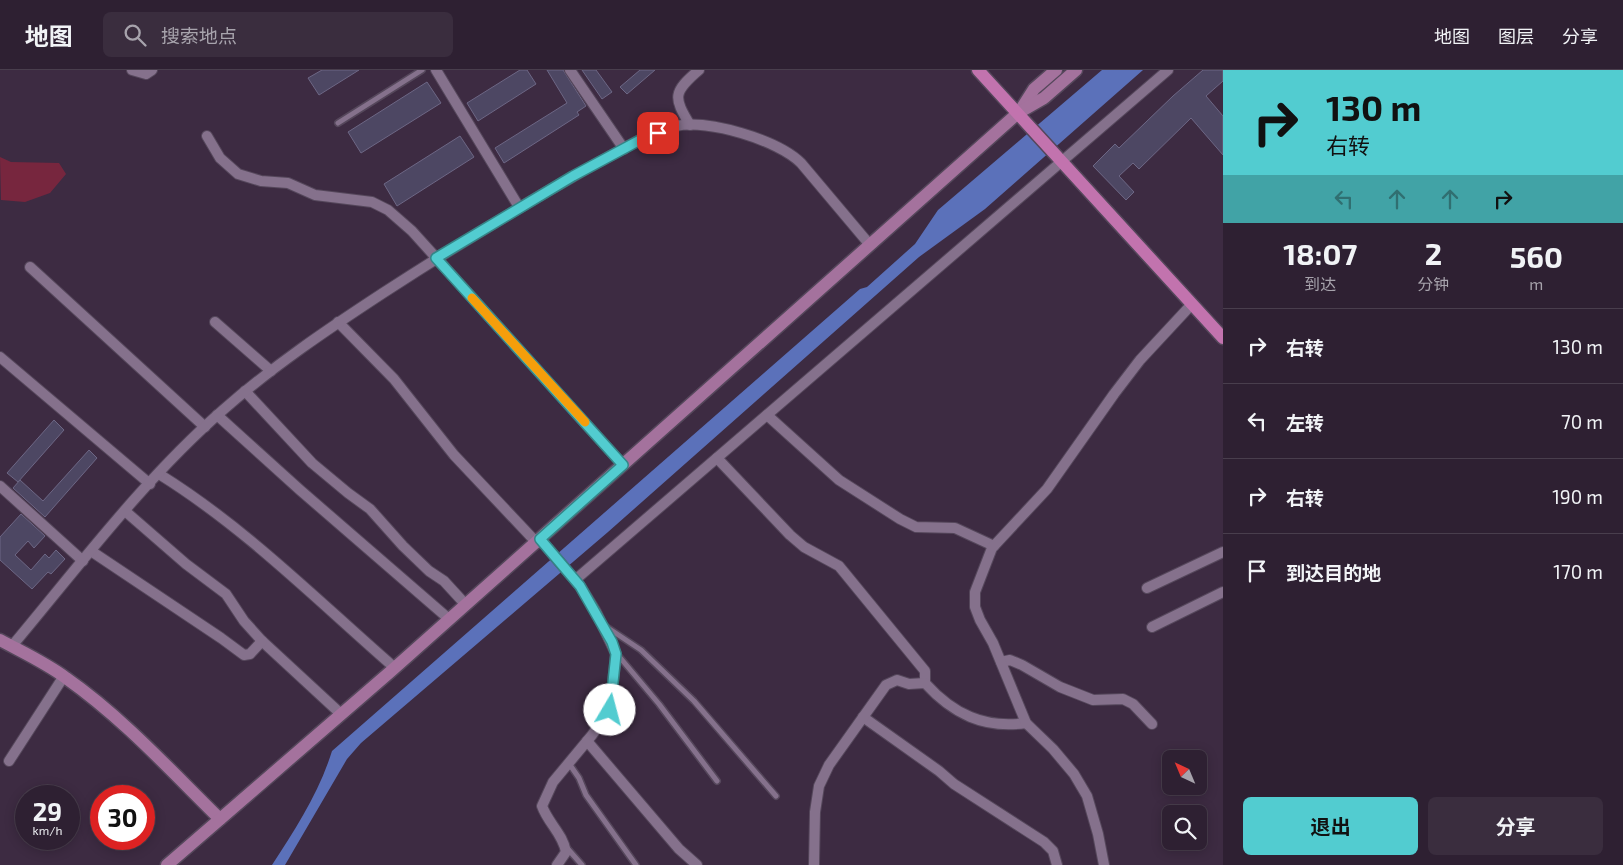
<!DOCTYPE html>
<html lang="zh">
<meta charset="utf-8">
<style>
:root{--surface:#2e2032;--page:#3a2d3e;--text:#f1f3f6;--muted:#a7a3ac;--line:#493e4d;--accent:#52ccd0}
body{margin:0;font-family:"Exo 2","Noto Sans SC",sans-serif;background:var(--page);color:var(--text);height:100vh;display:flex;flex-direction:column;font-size:19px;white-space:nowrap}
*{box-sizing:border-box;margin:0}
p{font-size:16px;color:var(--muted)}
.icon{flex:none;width:28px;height:28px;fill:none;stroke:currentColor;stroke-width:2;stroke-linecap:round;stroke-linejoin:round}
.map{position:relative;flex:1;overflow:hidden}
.drawer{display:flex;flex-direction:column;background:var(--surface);width:400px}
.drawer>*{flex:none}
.banner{background:#52ccd0;color:#111;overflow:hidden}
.needle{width:32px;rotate:316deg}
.buttons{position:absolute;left:1162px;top:680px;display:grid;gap:10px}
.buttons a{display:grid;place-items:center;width:45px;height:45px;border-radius:8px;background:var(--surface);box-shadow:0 2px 12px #0003,0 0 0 1px var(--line);font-size:25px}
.speed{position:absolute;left:15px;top:715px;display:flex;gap:10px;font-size:25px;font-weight:700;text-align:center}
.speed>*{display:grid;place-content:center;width:65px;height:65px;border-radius:50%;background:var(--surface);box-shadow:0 2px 12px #0003,0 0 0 1px var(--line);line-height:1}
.speed small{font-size:12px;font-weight:400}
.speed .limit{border:8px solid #d22;background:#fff;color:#111}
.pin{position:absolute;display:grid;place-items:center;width:42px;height:42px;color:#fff;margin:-21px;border-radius:10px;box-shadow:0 2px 8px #0006}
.me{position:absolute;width:55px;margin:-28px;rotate:8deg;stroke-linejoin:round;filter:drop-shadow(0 0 4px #0008)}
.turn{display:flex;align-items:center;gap:18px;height:105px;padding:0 20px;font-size:22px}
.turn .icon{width:65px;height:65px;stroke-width:2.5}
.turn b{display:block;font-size:35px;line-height:42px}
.lanes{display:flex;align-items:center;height:48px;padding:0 20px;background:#0003;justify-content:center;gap:25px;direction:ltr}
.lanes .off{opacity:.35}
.eta{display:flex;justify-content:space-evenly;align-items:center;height:85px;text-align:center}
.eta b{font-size:30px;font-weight:700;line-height:35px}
.primary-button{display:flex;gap:10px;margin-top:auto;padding:10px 20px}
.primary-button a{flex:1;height:58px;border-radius:8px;background:var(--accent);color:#111;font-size:20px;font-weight:700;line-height:58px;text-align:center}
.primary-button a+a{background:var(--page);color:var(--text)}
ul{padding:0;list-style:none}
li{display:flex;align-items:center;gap:15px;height:75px;padding:0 20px;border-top:1px solid var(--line)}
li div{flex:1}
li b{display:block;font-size:19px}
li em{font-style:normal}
header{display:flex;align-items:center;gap:30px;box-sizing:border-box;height:70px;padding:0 25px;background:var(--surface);border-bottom:1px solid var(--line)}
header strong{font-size:24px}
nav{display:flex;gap:28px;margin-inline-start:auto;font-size:18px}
.search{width:350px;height:45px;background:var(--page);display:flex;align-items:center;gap:12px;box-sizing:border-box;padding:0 18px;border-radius:8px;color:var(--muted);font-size:19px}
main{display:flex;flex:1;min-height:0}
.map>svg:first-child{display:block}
.green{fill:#77263e}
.water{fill:#5b71ba}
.building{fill:#4d4763;stroke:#6d6785}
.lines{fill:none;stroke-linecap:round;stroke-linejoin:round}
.lane-casing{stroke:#55475b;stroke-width:8}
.street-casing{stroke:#55475b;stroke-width:12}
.secondary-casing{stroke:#55475b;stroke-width:15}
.primary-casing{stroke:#55475b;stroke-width:15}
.lane{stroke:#85718c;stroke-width:5}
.street{stroke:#85718c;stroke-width:10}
.secondary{stroke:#a4729d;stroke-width:12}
.primary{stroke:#c273ae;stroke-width:12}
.route-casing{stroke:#358587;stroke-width:12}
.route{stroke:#52ccd0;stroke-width:9}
.slow{stroke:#f59e0b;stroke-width:9}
</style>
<header>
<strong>地图</strong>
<div class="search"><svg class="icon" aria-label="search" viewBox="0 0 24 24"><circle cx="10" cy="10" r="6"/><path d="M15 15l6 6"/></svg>搜索地点</div>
<nav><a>地图</a><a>图层</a><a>分享</a></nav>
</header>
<main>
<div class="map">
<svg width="1223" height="795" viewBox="0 0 1223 795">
<rect width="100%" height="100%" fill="#3d2b42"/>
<polygon class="green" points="0,87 11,92 59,93 66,104 50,123 25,132 1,130"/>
<path class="water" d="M 1102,0 L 1143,0 L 985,139 L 919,187 L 608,462 L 361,673 L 347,689 L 285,795 L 272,795 C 296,758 319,723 332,681 L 860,219 L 867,217 L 915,174 L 938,140 Z"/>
<g class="building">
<polygon points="322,0 359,0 319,25 308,8"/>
<polygon points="520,0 527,0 536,14 478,51 467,33"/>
<polygon points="547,0 563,0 586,36 577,42 579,45 504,93 495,78 567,33"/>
<polygon points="582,0 596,0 612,22 602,29"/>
<polygon points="640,0 655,0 627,24 620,17"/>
<polygon points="1203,0 1223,0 1223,11 1206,26 1223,46 1223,85 1191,48 1139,99 1133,93 1119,106 1134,122 1126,130 1093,96 1115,74 1119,78 1173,26"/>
<polygon points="427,12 441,33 361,83 348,62"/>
<polygon points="460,66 474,87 397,136 384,114"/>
<polygon points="54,350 64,360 18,412 7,403"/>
<polygon points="89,380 97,388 45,447 13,418 20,410 43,431"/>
<polygon points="21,444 45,466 34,478 28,471 15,485 31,500 45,484 49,488 56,480 65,489 51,504 48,502 32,519 0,490 0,467"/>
</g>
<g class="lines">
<defs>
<g id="lane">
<polyline points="338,53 422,0"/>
<polyline points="605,556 641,580 694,631 776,726"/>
<polyline points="617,584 659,634 717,711"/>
<polyline points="568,692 579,708 586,725 636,795"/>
<polyline points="567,778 582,795"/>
</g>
<g id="street">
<polyline points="132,0 146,4 152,0"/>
<polyline points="436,0 519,137"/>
<polyline points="570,0 624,79"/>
<path d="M 690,55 C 673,27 673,22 699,0"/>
<polyline points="207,66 220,88 238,104 261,111 288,113 315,125 372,132 388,140 412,161 623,395"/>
<polyline points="30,197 205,357"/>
<polyline points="215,252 271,301"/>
<polyline points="338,252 394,309 454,385 536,472"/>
<polyline points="0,287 150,414"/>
<polyline points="245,321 312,393 348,423 370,439 403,476 429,501 444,511 466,535"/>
<polyline points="217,345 300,420 449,549"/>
<polyline points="767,345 839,410 900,449 916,457 955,458 994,476"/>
<polyline points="717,388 790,465 804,477 839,496 925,601 925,613"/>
<path d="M 159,404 C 246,458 318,531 395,598"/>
<polyline points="0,416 83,491"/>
<polyline points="125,441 186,494 226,524 244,551 262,571 341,644"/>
<path d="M 540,469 L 580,516 L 596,542 L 616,584 L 610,640 L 592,665 L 553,712 L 542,736 C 548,753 563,764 566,782 L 557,795"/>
<polyline points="91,481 221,568 244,585 250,584 262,571"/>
<polyline points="575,510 1168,0"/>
<polyline points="1147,518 1223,482"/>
<polyline points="1152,557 1223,522"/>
<path d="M 12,576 C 79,496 144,409 223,340 C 273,296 328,259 383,223 C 437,188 492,154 548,121 C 572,107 597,93 621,80 C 638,71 657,59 676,56 C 708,49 778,70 801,93 L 870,175"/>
<polyline points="1001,592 1010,590 1022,595 1060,617 1093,630 1123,629 1133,634 1152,654"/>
<polyline points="863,647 939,701 954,714 1044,772 1053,781 1057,795"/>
<polyline points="587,671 679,779 697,795"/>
<polyline points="9,691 64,606"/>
<path d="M 814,795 L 815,742 L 819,716 L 829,695 L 886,615 L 897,610 L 909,614 L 925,613 C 953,644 984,659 1026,653"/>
<polyline points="1104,795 1098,764 1087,726 1074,704 1053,679 1026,653 993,573 980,550 975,537 975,522 992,478 1047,419 1114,324 1140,290 1192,234"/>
</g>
<g id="secondary">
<polyline points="1020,41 1034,19 1056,0"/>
<path d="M 0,570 C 22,582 46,593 66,608 C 123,648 171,701 220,749"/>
<polyline points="167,795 390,602 1018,43 1044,28 1076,0"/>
</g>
<polyline id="primary" points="978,0 1223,268"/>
</defs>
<use href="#lane" class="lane-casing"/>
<use href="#street" class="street-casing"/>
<use href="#secondary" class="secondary-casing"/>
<use href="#primary" class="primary-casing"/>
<use href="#lane" class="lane"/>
<use href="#street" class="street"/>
<use href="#secondary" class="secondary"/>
<use href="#primary" class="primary"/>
</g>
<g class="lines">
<defs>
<polyline id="route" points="610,640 616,584 612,572 580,516 540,469 623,395 436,188 573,106 640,70 658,63"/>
</defs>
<use href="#route" class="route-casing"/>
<use href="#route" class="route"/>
<polyline class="slow" points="472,228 585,352"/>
</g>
</svg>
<div class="buttons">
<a><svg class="needle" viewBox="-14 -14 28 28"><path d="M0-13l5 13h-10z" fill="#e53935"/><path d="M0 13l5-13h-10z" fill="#a7a3ac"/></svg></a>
<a><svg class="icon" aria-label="search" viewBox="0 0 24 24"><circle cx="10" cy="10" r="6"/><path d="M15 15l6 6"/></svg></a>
</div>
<div class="speed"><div>29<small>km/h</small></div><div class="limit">30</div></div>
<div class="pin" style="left:658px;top:63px;background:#d93025"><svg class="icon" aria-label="arrive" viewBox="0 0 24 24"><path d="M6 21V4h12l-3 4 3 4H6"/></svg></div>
<svg class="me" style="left:610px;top:640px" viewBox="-20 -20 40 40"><circle r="19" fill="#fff"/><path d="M0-13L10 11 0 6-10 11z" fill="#52ccd0"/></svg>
</div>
<section class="drawer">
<div class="banner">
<div class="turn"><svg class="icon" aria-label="right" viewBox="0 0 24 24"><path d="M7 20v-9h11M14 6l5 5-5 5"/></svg><div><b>130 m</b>右转</div></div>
<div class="lanes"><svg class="icon off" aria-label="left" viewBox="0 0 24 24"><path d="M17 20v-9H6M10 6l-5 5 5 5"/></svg><svg class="icon off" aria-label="ahead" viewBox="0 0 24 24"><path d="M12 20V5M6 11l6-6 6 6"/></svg><svg class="icon off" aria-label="ahead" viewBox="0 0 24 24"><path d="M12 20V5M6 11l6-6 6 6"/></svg><svg class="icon" aria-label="right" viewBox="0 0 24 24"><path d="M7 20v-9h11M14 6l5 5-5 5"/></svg></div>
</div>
<div class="eta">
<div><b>18:07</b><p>到达</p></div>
<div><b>2</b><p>分钟</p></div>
<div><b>560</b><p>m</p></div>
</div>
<ul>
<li><svg class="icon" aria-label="right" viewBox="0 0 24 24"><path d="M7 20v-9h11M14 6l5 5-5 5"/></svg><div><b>右转</b></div><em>130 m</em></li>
<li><svg class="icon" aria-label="left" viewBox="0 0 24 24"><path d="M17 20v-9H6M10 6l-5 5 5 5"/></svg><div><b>左转</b></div><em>70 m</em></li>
<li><svg class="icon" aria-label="right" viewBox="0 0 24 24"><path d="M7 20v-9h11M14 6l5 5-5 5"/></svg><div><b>右转</b></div><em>190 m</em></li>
<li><svg class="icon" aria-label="arrive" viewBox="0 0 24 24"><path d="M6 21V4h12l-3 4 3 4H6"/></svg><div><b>到达目的地</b></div><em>170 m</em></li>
</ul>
<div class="primary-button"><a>退出</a><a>分享</a></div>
</section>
</main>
